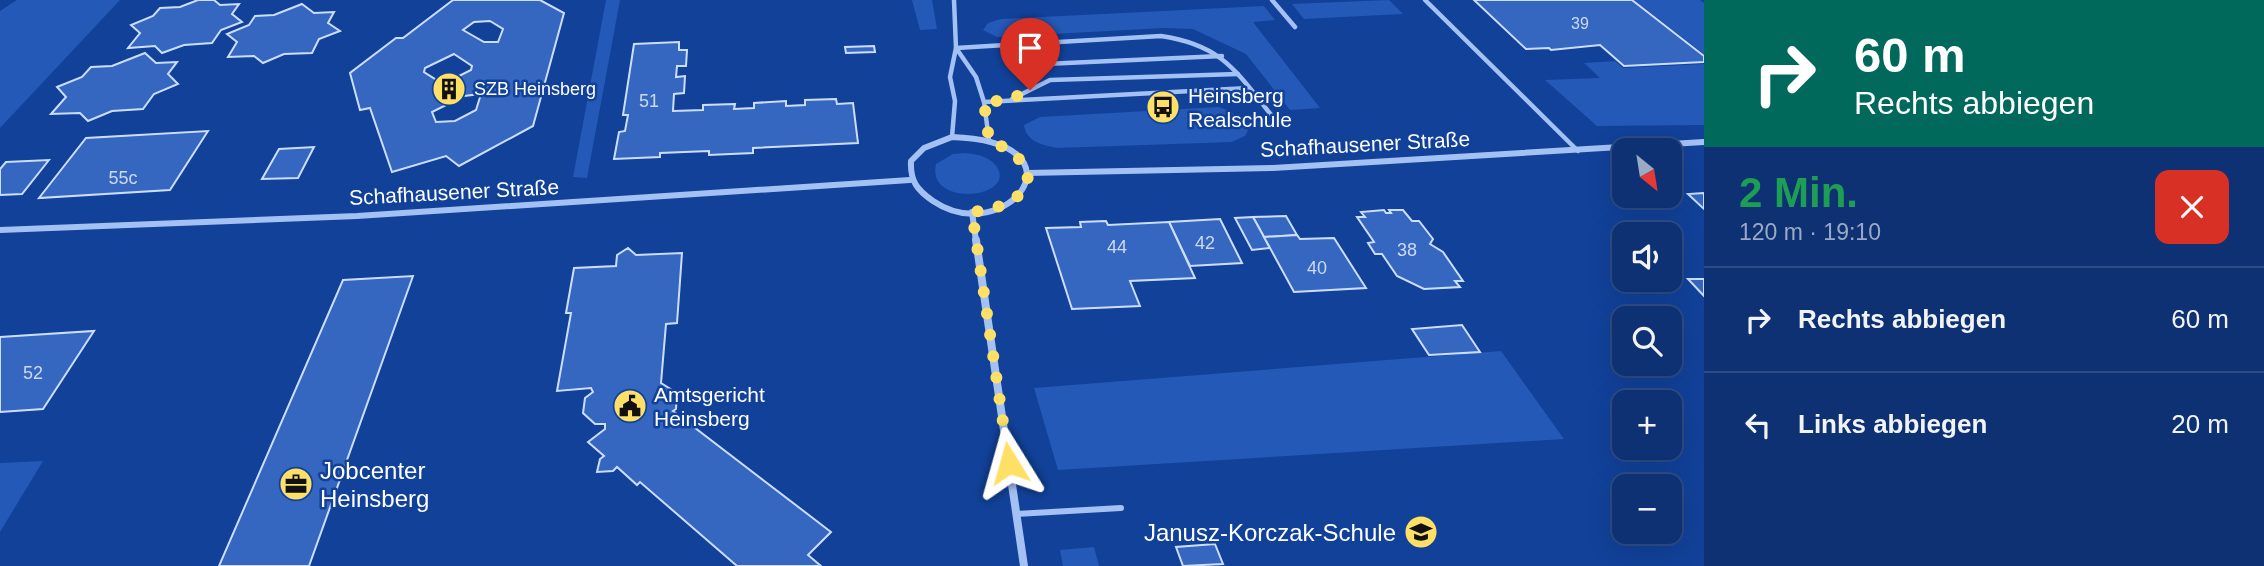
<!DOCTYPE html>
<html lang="de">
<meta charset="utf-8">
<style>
:root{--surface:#0d3173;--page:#163978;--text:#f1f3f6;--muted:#9aa9c4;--line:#2d4c85}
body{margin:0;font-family:Helvetica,sans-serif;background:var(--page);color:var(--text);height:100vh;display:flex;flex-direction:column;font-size:26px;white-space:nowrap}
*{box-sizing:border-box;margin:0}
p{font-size:23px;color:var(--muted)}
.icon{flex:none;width:38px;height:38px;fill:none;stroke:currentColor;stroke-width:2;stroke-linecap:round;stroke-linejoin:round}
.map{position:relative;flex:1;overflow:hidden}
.details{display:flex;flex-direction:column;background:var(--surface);width:560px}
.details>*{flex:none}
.guide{background:#00695c;color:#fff;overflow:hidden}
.needle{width:46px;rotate:150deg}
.controls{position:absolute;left:1612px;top:138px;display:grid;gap:14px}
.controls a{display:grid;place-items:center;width:70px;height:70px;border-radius:14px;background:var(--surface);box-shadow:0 7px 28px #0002,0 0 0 2px var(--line);font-size:35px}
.pin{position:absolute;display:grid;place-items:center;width:60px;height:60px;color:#fff;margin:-72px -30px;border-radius:50% 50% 50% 0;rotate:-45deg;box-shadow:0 0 7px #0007}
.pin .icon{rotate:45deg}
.me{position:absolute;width:77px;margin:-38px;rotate:352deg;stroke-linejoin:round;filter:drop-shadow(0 0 5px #0008)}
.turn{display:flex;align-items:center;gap:24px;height:147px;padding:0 35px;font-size:32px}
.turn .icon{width:91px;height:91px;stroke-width:2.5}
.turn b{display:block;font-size:49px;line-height:60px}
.round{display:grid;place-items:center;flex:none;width:74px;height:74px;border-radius:14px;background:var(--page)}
.summary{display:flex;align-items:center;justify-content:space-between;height:119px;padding:0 35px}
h1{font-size:42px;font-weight:800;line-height:52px;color:#1e9e55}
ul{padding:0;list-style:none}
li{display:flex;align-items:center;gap:21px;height:105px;padding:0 35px;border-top:2px solid var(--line)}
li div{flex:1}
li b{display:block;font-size:26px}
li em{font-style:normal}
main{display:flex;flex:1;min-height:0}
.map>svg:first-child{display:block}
.green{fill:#2459b8}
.building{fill:#3567c0;stroke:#ccdefe;stroke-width:2;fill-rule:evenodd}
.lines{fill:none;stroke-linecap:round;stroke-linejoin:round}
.service-far1{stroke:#a4c1f4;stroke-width:4.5}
.service{stroke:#a4c1f4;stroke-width:6}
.minor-far1{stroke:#a4c1f4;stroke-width:6}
.minor{stroke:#a4c1f4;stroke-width:8}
.route{stroke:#ffe067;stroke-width:12;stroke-dasharray:0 21.6}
.labels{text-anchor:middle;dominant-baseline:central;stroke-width:5;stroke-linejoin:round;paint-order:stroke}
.far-number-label{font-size:16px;fill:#ccd9ef}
.far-poi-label{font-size:18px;fill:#fff;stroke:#114199;text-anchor:start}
.number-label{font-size:18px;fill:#ccd9ef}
.poi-label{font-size:21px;fill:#fff;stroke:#114199;text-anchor:start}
.street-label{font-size:21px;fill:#fff;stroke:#114199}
.near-poi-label{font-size:24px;fill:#fff;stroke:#114199;text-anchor:start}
</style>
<main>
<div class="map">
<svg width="1704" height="566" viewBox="0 0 1704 566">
<rect width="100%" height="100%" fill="#114199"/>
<g class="green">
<polygon points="17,0 120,0 0,128 0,11"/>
<polygon points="606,0 620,0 587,178 573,177"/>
<polygon points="912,0 932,0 937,29 920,30"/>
<polygon points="1389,0 1403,14 1304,19 1292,4"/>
<polygon points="1634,0 1700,0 1704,3 1704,54"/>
<polygon points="1264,6 1275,20 1253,22 1320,108 1290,110 1246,54 1193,29 1164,28 997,37 983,30 988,23 1001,19"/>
<polygon points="1615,61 1623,68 1704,64 1704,125 1597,126 1545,80 1600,78 1584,63"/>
<path d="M 1218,107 C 1232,111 1240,116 1248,130 L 1245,136 L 1232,142 L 1057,148 C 1043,145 1026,142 1024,125 L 1040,117 Z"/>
<path d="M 965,153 C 977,154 992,157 998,169 C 1013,199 926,207 936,164 L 953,154 Z"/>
<polygon points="1501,351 1564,439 1058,470 1034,388"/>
<polygon points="43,461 0,532 0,463"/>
<polygon points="1094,547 1099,566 1063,566 1060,550"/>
</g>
<g class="building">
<polygon points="198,0 214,0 220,5 239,4 232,14 242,22 221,30 212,43 184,45 162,53 155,46 128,48 140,33 131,25 153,16 160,8 180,7"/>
<path d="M 453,0 L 540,0 L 564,13 L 533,126 L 459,166 L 446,156 L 392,172 L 370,108 L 360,110 L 350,73 L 396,38 L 403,38 ZM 490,21 L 503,29 L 498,42 L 484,42 L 463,30 L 474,22 ZM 454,54 L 472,66 L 471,70 L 443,84 L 424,72 L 425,68 ZM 481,94 L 476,110 L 455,121 L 436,122 L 432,112 L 464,96 Z"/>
<polygon points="1474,0 1632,0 1704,56 1704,62 1624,66 1600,45 1551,50 1549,48 1526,49"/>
<polygon points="302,4 314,13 334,12 328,23 340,31 319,39 312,53 284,54 263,63 254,56 228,57 237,42 227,34 249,25 255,16 274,15"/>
<polygon points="679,42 679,50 687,50 686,66 677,66 676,77 685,76 684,93 674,94 673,111 703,110 703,105 735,104 734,109 754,108 754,103 786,101 786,106 805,105 805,100 836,99 837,104 853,103 858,143 753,148 753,153 709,155 709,151 660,153 660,157 614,159 619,132 625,131 628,115 623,115 634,44"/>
<polygon points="874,46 875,52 846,53 845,47"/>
<polygon points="145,53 156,63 177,62 168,74 178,84 154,94 143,109 112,111 88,121 80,113 51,114 66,97 57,87 82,77 91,67 112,66"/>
<polygon points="208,131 170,190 39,198 86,138"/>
<polygon points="314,147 298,178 262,179 279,149"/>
<polygon points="49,160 22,194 0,195 0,169 6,162"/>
<polygon points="1704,193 1704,209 1688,194"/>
<polygon points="1384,210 1386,213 1391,213 1389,210 1403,210 1412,221 1419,221 1433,239 1430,244 1443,252 1463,281 1455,281 1460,287 1424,289 1397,276 1382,254 1375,254 1368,243 1374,242 1357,217 1365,217 1361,212"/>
<polygon points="1286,216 1297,235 1264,237 1253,217"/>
<polygon points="1253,217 1264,237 1270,248 1252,250 1235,218"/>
<polygon points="1220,219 1242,263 1190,266 1169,222"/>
<polygon points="1106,221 1108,225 1169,222 1195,278 1130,281 1140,306 1072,309 1046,228 1081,227 1080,222"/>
<polygon points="1297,235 1300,239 1334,238 1366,288 1294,292 1264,237"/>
<polygon points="628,248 636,255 682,253 677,323 666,324 661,383 677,393 676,409 673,411 831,532 808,555 821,566 737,566 640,482 637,485 617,467 613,471 597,472 600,459 604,456 588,442 605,429 605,424 595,424 583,413 585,398 593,392 591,388 557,391 571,313 566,313 574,268 616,266 617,255"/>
<polygon points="413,276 309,566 219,566 343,280"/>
<polygon points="1688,279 1704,279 1704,296"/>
<polygon points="1462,325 1480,352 1429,355 1412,329"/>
<polygon points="94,331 43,409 0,412 0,337"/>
<polygon points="1215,544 1223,564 1183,566 1176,547"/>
</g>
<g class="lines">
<g class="service-far1">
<polyline points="954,0 956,48 976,77 984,102 989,140"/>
<polyline points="1272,0 1295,27"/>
<polyline points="1425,0 1578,151"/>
<polyline points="1022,65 1222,56"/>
<polyline points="1012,99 1050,80 1238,74"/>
<polyline points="984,102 1249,88"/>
<path d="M 952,137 L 955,101 L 950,77 L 956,48 L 1161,36 C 1222,45 1236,71 1272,116"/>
</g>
<polyline class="service" points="1016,514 1121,508"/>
<g class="minor-far1">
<path d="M 952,137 C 1092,142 1006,250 933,201 C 917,190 910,181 911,161 L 924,148 Z"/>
<polyline points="1027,173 1273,168 1704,142"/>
<polyline points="972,212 976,241"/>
<polyline points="0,230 357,216 910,180"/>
</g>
<polyline class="minor" points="976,240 1024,566"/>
</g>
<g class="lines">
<path class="route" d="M 1009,463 L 972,212 C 1032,206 1052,167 989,140 L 984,102 L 1009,100 L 1030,90"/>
</g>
<defs>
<symbol id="building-disc" viewBox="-11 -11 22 22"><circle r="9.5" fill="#ffe067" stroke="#114199"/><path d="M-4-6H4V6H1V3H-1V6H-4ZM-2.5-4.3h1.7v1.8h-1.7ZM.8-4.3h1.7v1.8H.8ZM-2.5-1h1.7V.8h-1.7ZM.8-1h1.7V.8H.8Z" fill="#111"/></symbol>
<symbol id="bus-disc" viewBox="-11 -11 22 22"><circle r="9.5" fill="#ffe067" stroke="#114199"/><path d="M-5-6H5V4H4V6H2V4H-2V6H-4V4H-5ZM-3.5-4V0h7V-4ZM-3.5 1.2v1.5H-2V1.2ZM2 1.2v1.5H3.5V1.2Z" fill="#111"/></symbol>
<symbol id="civic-disc" viewBox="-11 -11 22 22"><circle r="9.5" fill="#ffe067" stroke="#114199"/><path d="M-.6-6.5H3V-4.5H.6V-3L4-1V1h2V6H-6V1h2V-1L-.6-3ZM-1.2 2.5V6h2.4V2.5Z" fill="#111"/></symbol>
<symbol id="office-disc" viewBox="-11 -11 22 22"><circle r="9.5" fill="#ffe067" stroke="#114199"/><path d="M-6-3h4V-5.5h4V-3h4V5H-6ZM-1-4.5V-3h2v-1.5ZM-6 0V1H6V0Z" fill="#111"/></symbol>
<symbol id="school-disc" viewBox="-11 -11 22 22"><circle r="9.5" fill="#ffe067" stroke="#114199"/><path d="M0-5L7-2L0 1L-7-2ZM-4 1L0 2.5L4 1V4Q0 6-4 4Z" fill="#111"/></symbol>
</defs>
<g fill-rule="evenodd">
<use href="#building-disc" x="430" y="70" width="38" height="38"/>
<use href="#bus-disc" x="1144" y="88" width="38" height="38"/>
<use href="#civic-disc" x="611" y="387" width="38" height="38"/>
<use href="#office-disc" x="277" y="465" width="38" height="38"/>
<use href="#school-disc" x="1402" y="513" width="38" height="38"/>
</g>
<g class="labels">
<g class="far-number-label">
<text x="1580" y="23">39</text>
</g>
<g class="far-poi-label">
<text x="474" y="89">SZB Heinsberg</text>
</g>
<g class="number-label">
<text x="649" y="101">51</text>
<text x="123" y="178">55c</text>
<text x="1205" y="243">42</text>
<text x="1117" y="247">44</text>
<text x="1407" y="250">38</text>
<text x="1317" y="268">40</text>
<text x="33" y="373">52</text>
</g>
<g class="poi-label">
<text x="1188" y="95">Heinsberg<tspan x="1188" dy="24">Realschule</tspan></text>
<text x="654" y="394">Amtsgericht<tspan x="654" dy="24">Heinsberg</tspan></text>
</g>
<g class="street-label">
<text transform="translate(1365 144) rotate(-3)">Schafhausener Straße</text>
<text transform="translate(454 192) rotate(-3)">Schafhausener Straße</text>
</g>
<g class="near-poi-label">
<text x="320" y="470">Jobcenter<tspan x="320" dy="28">Heinsberg</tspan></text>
<text x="1396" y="532" text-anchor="end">Janusz-Korczak-Schule</text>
</g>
</g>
</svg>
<div class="controls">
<a><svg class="needle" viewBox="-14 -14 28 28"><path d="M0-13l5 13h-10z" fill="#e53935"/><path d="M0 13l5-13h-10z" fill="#9aa9c4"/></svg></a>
<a><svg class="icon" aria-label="sound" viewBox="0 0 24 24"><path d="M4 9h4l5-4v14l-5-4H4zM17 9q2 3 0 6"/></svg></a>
<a><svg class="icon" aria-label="search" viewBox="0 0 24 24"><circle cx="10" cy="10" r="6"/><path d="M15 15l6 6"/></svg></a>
<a>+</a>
<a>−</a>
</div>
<div class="pin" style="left:1030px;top:90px;background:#d93025"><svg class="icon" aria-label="arrive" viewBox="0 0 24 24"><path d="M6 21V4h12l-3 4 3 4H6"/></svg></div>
<svg class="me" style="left:1009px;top:463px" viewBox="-20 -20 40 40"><path d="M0-17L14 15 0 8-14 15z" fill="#ffe067" stroke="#fff" stroke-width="4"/></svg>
</div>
<section class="details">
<div class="guide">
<div class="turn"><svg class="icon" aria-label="right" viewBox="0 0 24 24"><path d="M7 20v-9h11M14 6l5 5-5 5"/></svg><div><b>60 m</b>Rechts abbiegen</div></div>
</div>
<div class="summary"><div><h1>2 Min.</h1><p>120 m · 19:10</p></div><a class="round" style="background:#d93025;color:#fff"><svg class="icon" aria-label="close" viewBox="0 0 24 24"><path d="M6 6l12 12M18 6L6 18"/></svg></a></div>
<ul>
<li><svg class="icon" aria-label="right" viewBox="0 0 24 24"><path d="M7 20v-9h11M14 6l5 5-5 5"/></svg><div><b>Rechts abbiegen</b></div><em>60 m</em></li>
<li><svg class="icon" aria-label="left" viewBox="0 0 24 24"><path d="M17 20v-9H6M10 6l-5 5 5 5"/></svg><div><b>Links abbiegen</b></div><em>20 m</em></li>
</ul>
</section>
</main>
